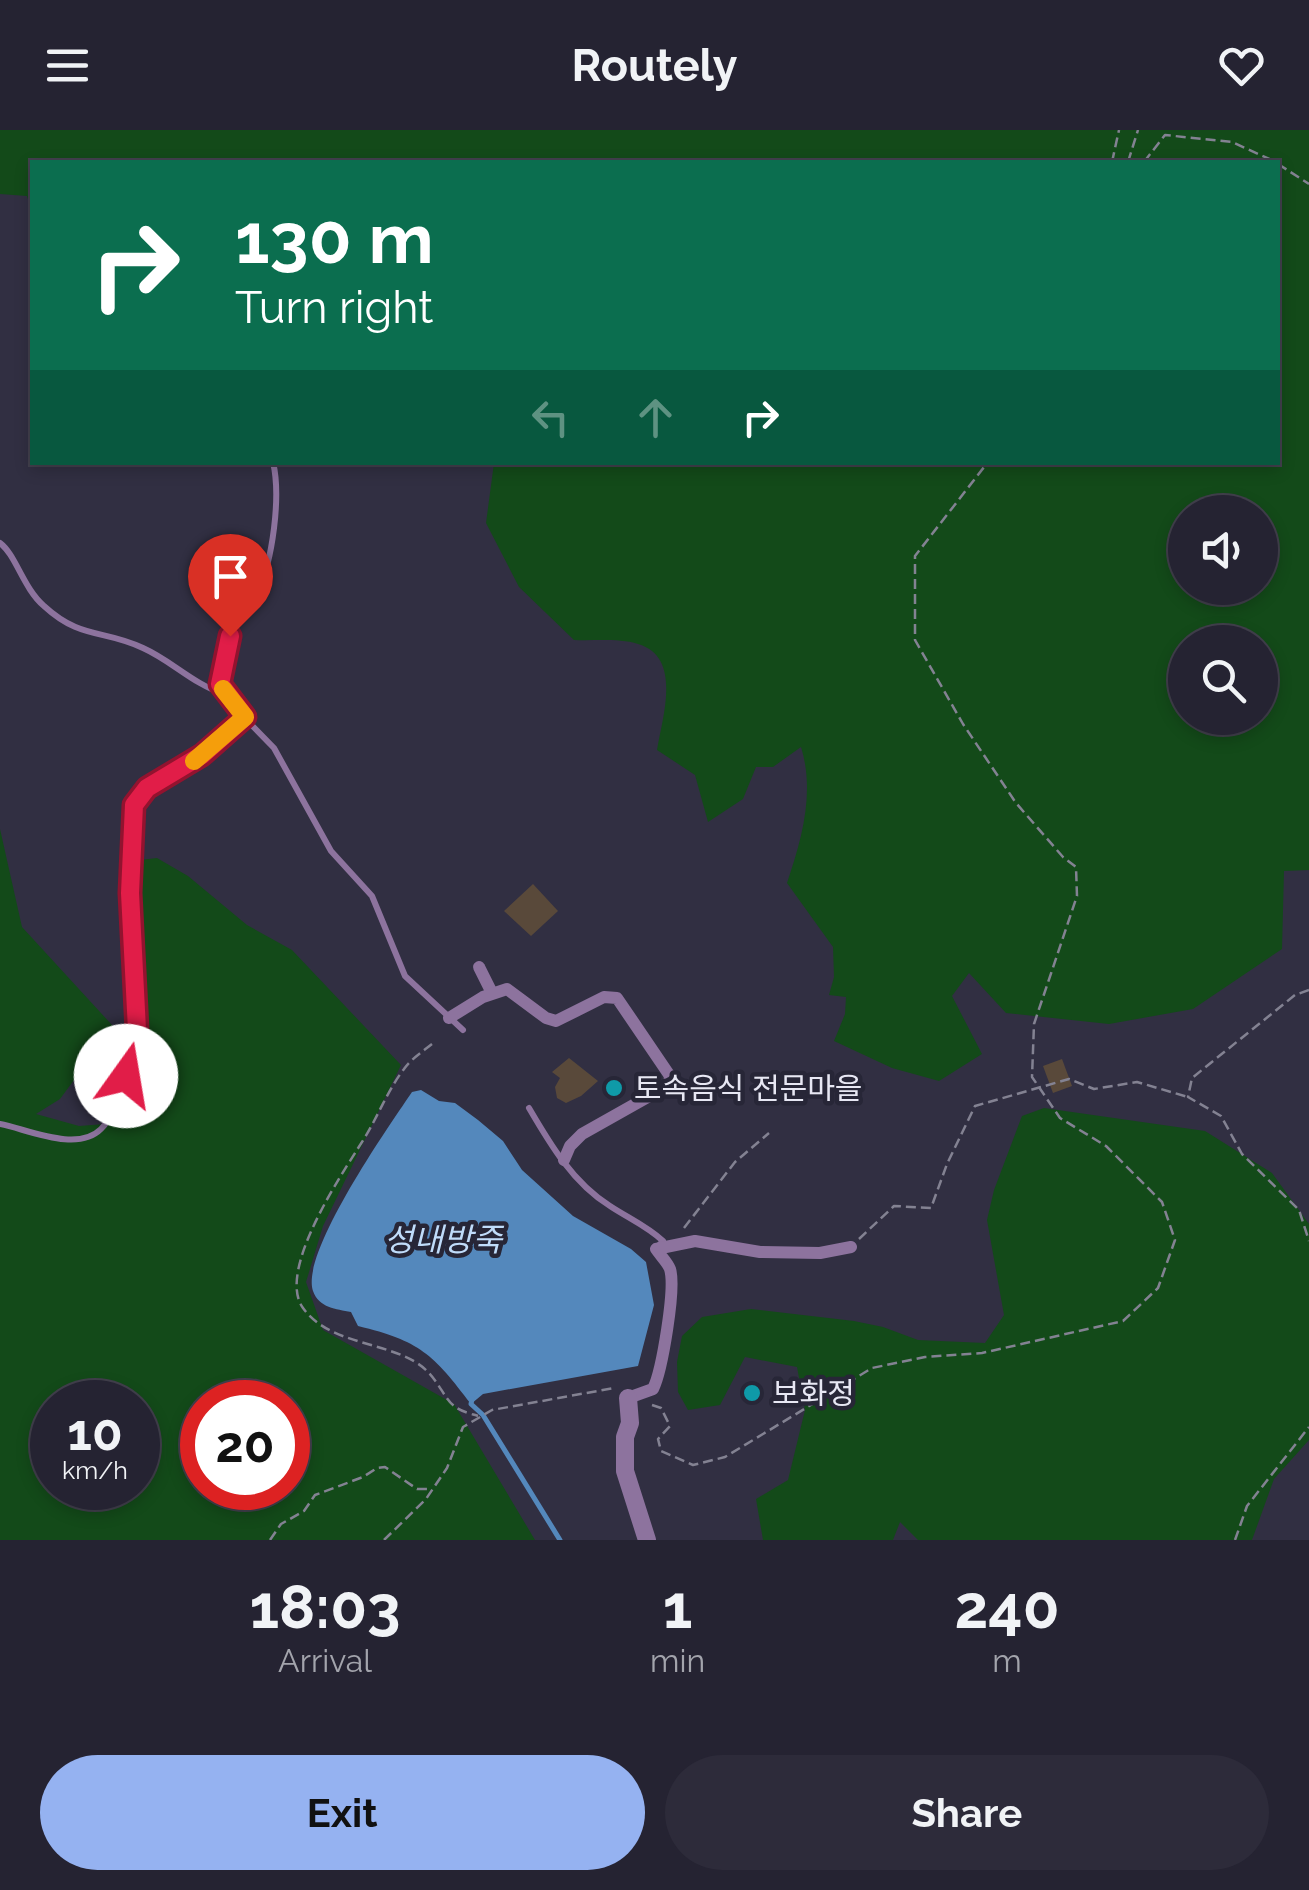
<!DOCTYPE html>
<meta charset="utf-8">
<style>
:root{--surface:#252332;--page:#2d2b3a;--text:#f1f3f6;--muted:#a3a4ac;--line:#42404d;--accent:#95b2f1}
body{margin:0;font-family:Raleway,"Noto Sans KR",sans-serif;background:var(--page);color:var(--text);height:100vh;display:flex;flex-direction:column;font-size:38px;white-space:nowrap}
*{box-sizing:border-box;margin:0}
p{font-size:32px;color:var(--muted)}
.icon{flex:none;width:55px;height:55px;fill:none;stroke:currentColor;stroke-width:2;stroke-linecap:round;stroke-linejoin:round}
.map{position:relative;height:1410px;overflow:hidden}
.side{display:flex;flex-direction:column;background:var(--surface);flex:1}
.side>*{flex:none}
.top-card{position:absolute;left:30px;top:30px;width:1250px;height:305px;border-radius:0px;box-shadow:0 5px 15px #0003,0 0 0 2px var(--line);background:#0b6e4f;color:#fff;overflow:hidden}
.tools{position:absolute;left:1168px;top:365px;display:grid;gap:20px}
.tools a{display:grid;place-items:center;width:110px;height:110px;border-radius:50%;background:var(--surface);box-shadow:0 5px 15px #0003,0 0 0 2px var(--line);font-size:50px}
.speed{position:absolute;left:30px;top:1250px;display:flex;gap:20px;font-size:50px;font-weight:700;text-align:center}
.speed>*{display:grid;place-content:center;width:130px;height:130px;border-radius:50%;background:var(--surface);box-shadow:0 5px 15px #0003,0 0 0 2px var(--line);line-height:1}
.speed small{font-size:25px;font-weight:400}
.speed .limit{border:15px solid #d22;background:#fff;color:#111}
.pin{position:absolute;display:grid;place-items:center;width:85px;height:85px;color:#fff;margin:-102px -42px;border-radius:50% 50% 50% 0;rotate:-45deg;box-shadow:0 0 10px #0007}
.pin .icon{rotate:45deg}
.me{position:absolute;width:110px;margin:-55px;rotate:13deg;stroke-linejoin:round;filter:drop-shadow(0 0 8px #0008)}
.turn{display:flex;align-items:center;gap:35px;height:210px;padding:0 40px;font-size:45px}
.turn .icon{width:130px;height:130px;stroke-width:2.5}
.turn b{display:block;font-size:70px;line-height:85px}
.lanes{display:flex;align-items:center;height:95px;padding:0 40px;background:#0003;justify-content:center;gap:50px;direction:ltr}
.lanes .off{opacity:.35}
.eta{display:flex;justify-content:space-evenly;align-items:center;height:170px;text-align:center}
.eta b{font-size:60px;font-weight:700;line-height:70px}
.action{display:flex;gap:20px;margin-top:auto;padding:20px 40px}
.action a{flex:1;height:115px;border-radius:60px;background:var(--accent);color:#111;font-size:40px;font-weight:700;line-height:115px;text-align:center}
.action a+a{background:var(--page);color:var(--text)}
header{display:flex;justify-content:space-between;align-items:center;height:130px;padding:0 40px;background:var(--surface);font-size:45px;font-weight:700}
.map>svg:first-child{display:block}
.green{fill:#134a19;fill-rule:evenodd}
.water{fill:#5488bc}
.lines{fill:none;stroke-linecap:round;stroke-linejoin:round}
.stream{stroke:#5488bc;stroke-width:5}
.building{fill:#59493a}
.path{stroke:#838292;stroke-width:2.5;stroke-dasharray:10 5;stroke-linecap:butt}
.service{stroke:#8d739e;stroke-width:6}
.minor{stroke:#8d739e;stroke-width:12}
.tertiary{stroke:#8d739e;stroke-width:18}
.route-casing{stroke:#92132f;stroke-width:25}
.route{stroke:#e11d48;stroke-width:18}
.slow{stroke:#f59e0b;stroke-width:18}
.culture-dot{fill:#0f9aa8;stroke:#272637;stroke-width:4}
.labels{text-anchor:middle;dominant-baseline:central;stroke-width:9;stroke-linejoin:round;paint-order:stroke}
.poi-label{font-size:30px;fill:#e7e7f3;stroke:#272637;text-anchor:start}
.water-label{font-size:32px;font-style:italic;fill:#c0dcfa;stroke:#272637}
</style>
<header><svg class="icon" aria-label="menu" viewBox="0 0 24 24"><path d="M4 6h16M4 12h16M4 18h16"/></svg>Routely<svg class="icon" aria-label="heart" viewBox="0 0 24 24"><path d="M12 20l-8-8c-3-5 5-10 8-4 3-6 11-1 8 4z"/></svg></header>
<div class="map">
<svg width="1309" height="1410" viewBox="0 0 1309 1410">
<rect width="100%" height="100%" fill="#312f42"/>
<g class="green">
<path d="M 0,0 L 1309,0 L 1309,740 L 1284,741 L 1282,819 L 1193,879 L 1109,894 L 1006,883 L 969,843 L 952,866 L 982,924 L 939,951 L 892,938 L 834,911 L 845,884 L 846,867 L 829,865 L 834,847 L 833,817 L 787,753 C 802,709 815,662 801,617 L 773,637 L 756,637 L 743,669 L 708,692 L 695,645 L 657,620 C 662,588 683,527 638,514 C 619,508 594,511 574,510 L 519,457 L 486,393 L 494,333 L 1278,332 L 1278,32 L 32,32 L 32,83 L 27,66 L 0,64 ZM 1185,382 L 1260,382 L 1260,458 L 1185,458 ZM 1260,512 L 1260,588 L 1185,588 L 1185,512 Z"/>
<path d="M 0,699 L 22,797 L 123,907 L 94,923 L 60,969 L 36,984 L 79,996 L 105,994 L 116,986 L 139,928 L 146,882 L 140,730 L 157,728 L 188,746 L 247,795 L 292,820 L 401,935 L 323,1096 L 306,1152 L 323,1200 L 454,1274 L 535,1410 L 0,1410 ZM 52,1272 L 138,1272 L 138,1358 L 52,1358 ZM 202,1272 L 288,1272 L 288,1358 L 202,1358 Z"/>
<polygon points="1044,978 1205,1001 1272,1043 1309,1094 1309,1310 1274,1349 1252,1410 918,1410 900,1392 893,1410 763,1410 756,1369 788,1350 805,1280 797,1237 745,1227 720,1275 688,1280 678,1262 677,1232 682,1206 702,1187 751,1179 854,1191 883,1197 918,1210 985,1213 1004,1185 987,1090 994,1060 1022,986"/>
</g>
<path class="water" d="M 421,960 L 439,971 L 455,973 L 478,990 L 503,1011 L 522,1040 L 573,1086 L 631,1119 L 646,1132 L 654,1175 L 638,1236 L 483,1264 L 471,1274 C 433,1224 420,1211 358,1196 L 351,1182 C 336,1179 319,1178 313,1161 C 300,1123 389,996 412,962 Z"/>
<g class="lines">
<polyline class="stream" points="472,1269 471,1274 483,1285 560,1410"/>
</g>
<g class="building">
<polygon points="533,754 558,781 531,806 504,781"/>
<polygon points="569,928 598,951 581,966 566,973 557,968 555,957 560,948 552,942"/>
<polygon points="1062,929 1072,956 1053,963 1043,936"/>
</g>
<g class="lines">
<g class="path">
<polyline points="1112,32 1119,0"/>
<polyline points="1128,32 1138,0"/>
<polyline points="1144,32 1165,5 1232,12 1276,32"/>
<polyline points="1278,34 1309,54"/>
<polyline points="1309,860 1295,865 1192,948 1188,967 1221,986 1242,1024 1299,1080 1309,1111"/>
<path d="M 432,914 C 422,922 411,929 404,939 C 387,961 377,989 362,1012 C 342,1044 276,1141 303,1178 C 329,1214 382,1211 417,1233 C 439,1247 443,1270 457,1278 C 463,1282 472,1284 478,1286"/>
<polyline points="684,1098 735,1032 769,1003"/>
<polyline points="859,1109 894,1076 931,1078 947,1034 975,976 1069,949 1094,959 1137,952 1188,967"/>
<polyline points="652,1275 661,1278 670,1296 658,1309 661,1321 693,1335 725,1327 872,1238 925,1227 982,1223 1123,1191 1158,1158 1175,1110 1162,1072 1106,1016 1060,988 1032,947 1034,894 1077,766 1076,737 1063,727 1016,673 963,594 915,510 915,426 988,332"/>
<polyline points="270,1410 281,1394 304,1381 315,1365 363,1347 377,1338 385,1337 417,1359 430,1359"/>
<polyline points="384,1410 426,1369 447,1338 463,1297 492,1280 614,1258"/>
<polyline points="1235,1410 1247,1376 1309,1297"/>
</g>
<g class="service">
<path d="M 273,332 C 281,366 273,431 257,463 C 251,474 239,482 233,493 C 225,511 224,535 220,554 L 238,581 L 274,618 L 331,721 L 372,766 L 405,846 L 463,900"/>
<path d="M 0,413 C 16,425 23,458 44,476 C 81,510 103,499 143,518 C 172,531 193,554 224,564"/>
<path d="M 529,978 C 550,1014 573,1053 610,1076 C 628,1088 647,1096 663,1111 L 660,1114"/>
<path d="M 0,994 C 27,999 77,1023 101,999 C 116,984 124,953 132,934 L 132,927 L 125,919 L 126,912 L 136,906 L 137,900 L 129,763 L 134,675 L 147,658 L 202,625 L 245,587"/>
</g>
<g class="minor">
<polyline points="479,837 492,863"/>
<polyline points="449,888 483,867 507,859 546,888 556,891 604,867 617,868 670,946 669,955 582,1004 570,1016 564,1030"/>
<path d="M 628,1268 L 653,1259 C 662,1241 676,1158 670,1139 C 668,1133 660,1125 656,1119 L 695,1111 L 760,1122 L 820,1123 L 851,1117"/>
</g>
<polyline class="tertiary" points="628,1268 630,1293 625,1307 625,1341 647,1410"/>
</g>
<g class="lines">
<defs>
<polyline id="route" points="126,946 132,927 125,918 126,912 136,906 137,900 130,763 134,675 147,658 202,625 245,587 220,554 230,506"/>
</defs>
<use href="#route" class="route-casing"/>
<use href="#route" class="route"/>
<polyline class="slow" points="194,631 245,587 223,559"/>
</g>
<g class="culture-dot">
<circle cx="614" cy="958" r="10"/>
<circle cx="752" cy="1263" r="10"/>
</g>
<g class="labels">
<g class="poi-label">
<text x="634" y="958">토속음식 전문마을</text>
<text x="772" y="1263">보화정</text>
</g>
<g class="water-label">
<text x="443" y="1109">성내방죽</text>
</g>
</g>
</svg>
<div class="tools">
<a><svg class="icon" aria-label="sound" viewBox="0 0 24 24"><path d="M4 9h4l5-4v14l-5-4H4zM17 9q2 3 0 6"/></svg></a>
<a><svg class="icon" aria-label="search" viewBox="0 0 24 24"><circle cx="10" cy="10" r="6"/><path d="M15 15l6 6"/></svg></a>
</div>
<div class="speed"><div>10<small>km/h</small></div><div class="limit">20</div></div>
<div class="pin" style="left:230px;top:506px;background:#d93025"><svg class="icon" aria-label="arrive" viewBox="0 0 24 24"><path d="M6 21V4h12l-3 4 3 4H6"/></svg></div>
<svg class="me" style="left:126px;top:946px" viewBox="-20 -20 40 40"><circle r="19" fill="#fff"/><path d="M0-13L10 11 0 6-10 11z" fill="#e11d48"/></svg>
<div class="top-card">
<div class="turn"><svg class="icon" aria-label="right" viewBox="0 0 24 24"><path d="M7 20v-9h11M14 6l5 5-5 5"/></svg><div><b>130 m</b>Turn right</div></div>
<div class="lanes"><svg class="icon off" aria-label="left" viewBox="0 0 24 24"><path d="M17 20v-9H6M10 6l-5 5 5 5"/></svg><svg class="icon off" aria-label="ahead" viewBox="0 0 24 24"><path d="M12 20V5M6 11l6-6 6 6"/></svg><svg class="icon" aria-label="right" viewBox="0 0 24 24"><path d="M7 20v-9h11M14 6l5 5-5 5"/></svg></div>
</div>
</div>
<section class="side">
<div class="eta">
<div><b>18:03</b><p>Arrival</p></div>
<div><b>1</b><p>min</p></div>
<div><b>240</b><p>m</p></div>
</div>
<div class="action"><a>Exit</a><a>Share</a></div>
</section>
